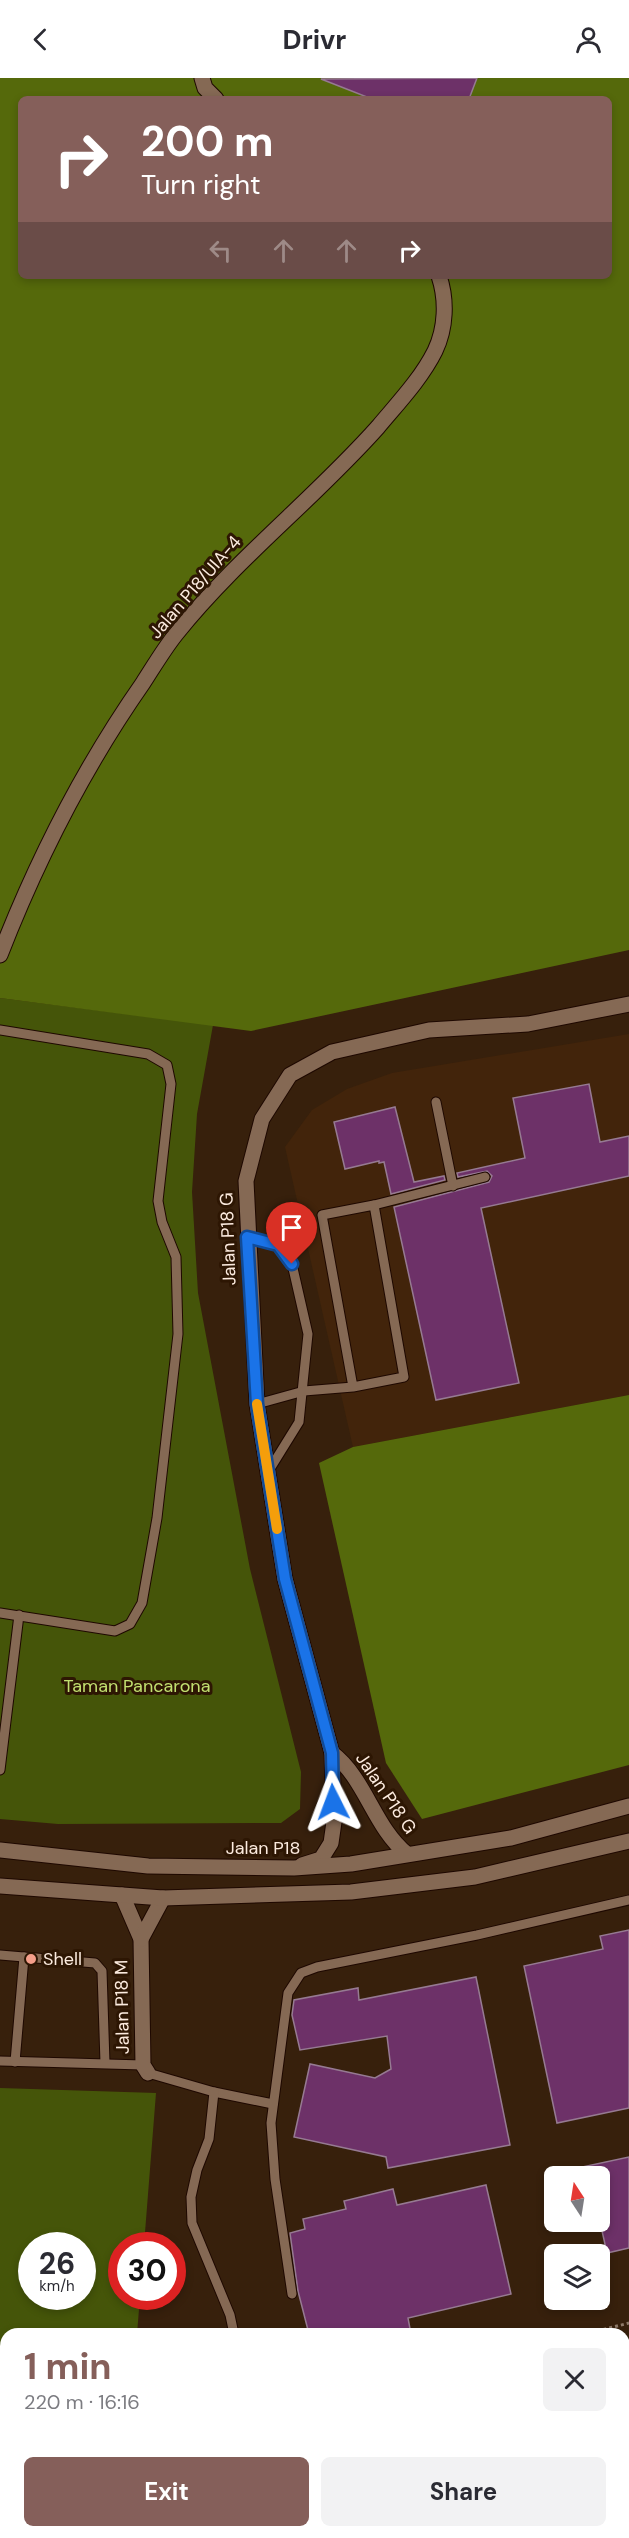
<!DOCTYPE html>
<meta charset="utf-8">
<style>
:root{--surface:#fff;--page:#f2f2f3;--text:#2b2b33;--muted:#7c7c81;--accent:#855f5a}
body{margin:0;font-family:"DM Sans",sans-serif;background:var(--page);color:var(--text);height:100vh;display:flex;flex-direction:column;font-size:22px;white-space:nowrap}
*{box-sizing:border-box;margin:0}
p{font-size:20px;color:var(--muted)}
.icon{flex:none;width:33px;height:33px;fill:none;stroke:currentColor;stroke-width:2;stroke-linecap:round;stroke-linejoin:round}
.map{position:relative;flex:1;overflow:hidden}
.side{position:absolute;left:0px;top:2250px;width:630px;height:210px;display:flex;flex-direction:column;background:var(--surface);border-radius:18px 18px 0 0;box-shadow:0 3px 9px #0003}
.side>*{flex:none}
.banner{position:absolute;left:18px;top:18px;width:594px;height:183px;border-radius:9px;box-shadow:0 3px 9px #0003;background:#855f5a;color:#fff;overflow:hidden}
.needle{width:39px;rotate:348deg}
.buttons{position:absolute;left:544px;top:2088px;display:grid;gap:12px}
.buttons a{display:grid;place-items:center;width:66px;height:66px;border-radius:9px;background:var(--surface);box-shadow:0 3px 9px #0003;font-size:30px}
.speed{position:absolute;left:18px;top:2154px;display:flex;gap:12px;font-size:30px;font-weight:700;text-align:center}
.speed>*{display:grid;place-content:center;width:78px;height:78px;border-radius:50%;background:var(--surface);box-shadow:0 3px 9px #0003;line-height:1}
.speed small{font-size:15px;font-weight:400}
.speed .limit{border:9px solid #d22;background:#fff;color:#111}
.pin{position:absolute;display:grid;place-items:center;width:51px;height:51px;color:#fff;margin:-62px -26px;border-radius:50% 50% 50% 0;rotate:-45deg;box-shadow:0 0 6px #0007}
.pin .icon{rotate:45deg}
.me{position:absolute;width:66px;margin:-33px;rotate:357deg;stroke-linejoin:round;filter:drop-shadow(0 0 4px #0008)}
.turn{display:flex;align-items:center;gap:21px;height:126px;padding:0 24px;font-size:27px}
.turn .icon{width:78px;height:78px;stroke-width:2.5}
.turn b{display:block;font-size:42px;line-height:51px}
.lanes{display:flex;align-items:center;height:57px;padding:0 24px;background:#0003;justify-content:center;gap:30px;direction:ltr}
.lanes .off{opacity:.35}
.round{display:grid;place-items:center;flex:none;width:63px;height:63px;border-radius:9px;background:var(--page)}
.overview{display:flex;align-items:center;justify-content:space-between;height:102px;padding:0 24px}
h1{font-size:36px;font-weight:700;line-height:45px;color:var(--accent)}
.button{display:flex;gap:12px;margin-top:auto;padding:12px 24px}
.button a{flex:1;height:69px;border-radius:9px;background:var(--accent);color:#fff;font-size:24px;font-weight:700;line-height:69px;text-align:center}
.button a+a{background:var(--page);color:var(--text)}
header{display:flex;justify-content:space-between;align-items:center;height:78px;padding:0 24px;background:var(--surface);font-size:27px;font-weight:700}
.map>svg:first-child{display:block}
.built{fill:#42240b}
.green{fill:#455509;fill-rule:evenodd}
.forest{fill:#55690b;fill-rule:evenodd}
.water{fill:#000d1e}
.building{fill:#6d3168;stroke:#967a92;stroke-width:1.5}
.lines{fill:none;stroke-linecap:round;stroke-linejoin:round}
.lane-casing{stroke:#1e0800;stroke-width:11}
.street-casing{stroke:#1e0800;stroke-width:17}
.secondary-casing{stroke:#1e0800;stroke-width:17}
.path{stroke:#8f7b6a;stroke-width:3;stroke-dasharray:3 3;stroke-linecap:butt}
.lane{stroke:#856954;stroke-width:9}
.street{stroke:#856954;stroke-width:15}
.secondary{stroke:#856954;stroke-width:15}
.route-casing{stroke:#114b97;stroke-width:15}
.route{stroke:#1a73e8;stroke-width:10}
.slow{stroke:#f59e0b;stroke-width:10}
.poi-dot{fill:#f49e8a;stroke:#2d1603;stroke-width:2}
.labels{text-anchor:middle;dominant-baseline:central;stroke-width:6;stroke-linejoin:round;paint-order:stroke}
.street-label{font-size:18px;fill:#fcebdf;stroke:#2d1603}
.park-label{font-size:18px;fill:#c2e070;stroke:#2d1603}
.poi-label{font-size:18px;fill:#fcebdf;stroke:#2d1603;text-anchor:start}
</style>
<header><svg class="icon" aria-label="back" viewBox="0 0 24 24"><path d="M15 5l-7 7 7 7"/></svg>Drivr<svg class="icon" aria-label="person" viewBox="0 0 24 24"><circle cx="12" cy="8" r="4"/><path d="M4 21q1-7 8-7t8 7"/></svg></header>
<div class="map">
<svg width="629" height="2460" viewBox="0 0 629 2460">
<rect width="100%" height="100%" fill="#37200c"/>
<polygon class="built" points="629,956 629,1317 353,1369 285,1069 312,1032 347,1011 392,995"/>
<g class="green">
<polygon points="0,920 213,947 197,1036 192,1114 198,1215 250,1491 301,1694 300,1731 281,1745 58,1746 0,1741"/>
<path d="M 0,2010 L 156,2015 L 144,2167 L 122,2168 L 122,2218 L 140,2219 L 137,2256 L 6,2256 L 6,2325 L 0,2322 ZM 32,2168 L 82,2168 L 82,2218 L 32,2218 Z"/>
</g>
<g class="forest">
<path d="M 0,0 L 629,0 L 629,872 L 251,953 L 0,920 ZM 21,21 L 609,21 L 609,198 L 21,198 Z"/>
<polygon points="629,1317 629,1687 422,1741 386,1685 319,1385 353,1369"/>
</g>
<polygon class="water" points="629,2273 629,2460 324,2460 326,2454 624,2454 624,2275"/>
<g class="building">
<polygon points="477,0 469,21 372,21 321,1"/>
<polygon points="589,1006 600,1064 629,1058 629,1098 481,1130 519,1305 436,1322 394,1129 489,1104 492,1098 487,1093 458,1099 457,1095 525,1080 513,1020"/>
<polygon points="395,1029 414,1104 444,1098 445,1102 391,1116 384,1084 379,1085 379,1083 345,1091 334,1044"/>
<polygon points="629,1852 629,2030 557,2045 524,1888 603,1871 600,1858"/>
<polygon points="476,1899 510,2067 388,2090 386,2079 294,2059 310,1986 375,2000 391,1991 387,1958 300,1972 292,1937 294,1922 358,1910 359,1922"/>
<polygon points="629,2079 629,2170 607,2175 600,2144 600,2098 569,2098 568,2092"/>
<polygon points="486,2107 511,2216 408,2240 411,2256 309,2256 298,2213 290,2155 305,2151 303,2141 346,2131 344,2123 393,2111 397,2127"/>
</g>
<g class="lines">
<defs>
<g id="lane">
<polyline points="0,952 148,976 167,987 171,1006 158,1123 162,1144 176,1179 178,1256 157,1440 142,1525 130,1546 115,1553 0,1535"/>
<polyline points="436,1024 453,1108"/>
<polyline points="374,1127 485,1099"/>
<polyline points="247,1159 277,1167 292,1186 308,1256 299,1344 268,1394"/>
<polyline points="257,1326 304,1313 353,1309 404,1299 374,1127 322,1137 353,1309"/>
<polyline points="0,1692 19,1537"/>
<polyline points="0,1877 95,1885 102,1893 105,1985"/>
<polyline points="0,1983 143,1987"/>
<polyline points="15,1984 24,1879"/>
<polyline points="148,1995 214,2014 273,2026"/>
<polyline points="214,2014 209,2061 197,2092 191,2119 192,2145 230,2237 234,2256"/>
<polyline points="292,2216 275,2101 271,2045 288,1915 301,1895 317,1889 477,1857 629,1822"/>
<polyline points="0,2362 6,2366"/>
<polyline points="0,2452 6,2444"/>
<polyline points="265,2454 275,2460"/>
</g>
<g id="street">
<polyline points="202,0 205,10 216,21"/>
<path d="M 0,877 C 37,782 85,688 143,605 C 154,588 164,571 176,556 C 237,480 314,421 378,349 C 398,325 421,301 435,273 C 446,250 447,222 439,198"/>
<path d="M 332,1675 C 366,1701 373,1748 407,1776"/>
<polyline points="302,1787 321,1781 331,1765 334,1744 332,1675 285,1501 257,1326 246,1103 262,1041 290,997 332,974 429,952 528,946 629,926"/>
<polyline points="122,1817 141,1861 143,1987 148,1995"/>
<polyline points="141,1861 163,1820"/>
</g>
<g id="secondary">
<polyline points="0,1772 148,1788 294,1790 351,1786 511,1760 629,1728"/>
<polyline points="0,1808 163,1820 351,1814 475,1799 629,1763"/>
</g>
</defs>
<use href="#lane" class="lane-casing"/>
<use href="#street" class="street-casing"/>
<use href="#secondary" class="secondary-casing"/>
<g class="path">
<polyline points="586,2256 629,2245"/>
<polyline points="293,2460 297,2454"/>
</g>
<use href="#lane" class="lane"/>
<use href="#street" class="street"/>
<use href="#secondary" class="secondary"/>
</g>
<g class="lines">
<defs>
<polyline id="route" points="292,1186 278,1167 247,1159 257,1326 285,1501 332,1675 333,1724"/>
</defs>
<use href="#route" class="route-casing"/>
<use href="#route" class="route"/>
<polyline class="slow" points="257,1326 277,1451"/>
</g>
<circle class="poi-dot" cx="31" cy="1881" r="6"/>
<g class="labels">
<g class="street-label">
<text transform="translate(195 509) rotate(-49)">Jalan P18/UIA-4</text>
<text transform="translate(228 1161) rotate(-92)">Jalan P18 G</text>
<text transform="translate(386 1715) rotate(56)">Jalan P18 G</text>
<text x="263" y="1770">Jalan P18</text>
<text transform="translate(122 1929) rotate(-91)">Jalan P18 M</text>
</g>
<g class="park-label">
<text x="137" y="1608">Taman Pancarona</text>
</g>
<g class="poi-label">
<text x="43" y="1881">Shell</text>
</g>
</g>
</svg>
<div class="buttons">
<a><svg class="needle" viewBox="-14 -14 28 28"><path d="M0-13l5 13h-10z" fill="#e53935"/><path d="M0 13l5-13h-10z" fill="#7c7c81"/></svg></a>
<a><svg class="icon" aria-label="layers" viewBox="0 0 24 24"><path d="M12 4l9 5-9 5-9-5zM3 14l9 5 9-5"/></svg></a>
</div>
<div class="speed"><div>26<small>km/h</small></div><div class="limit">30</div></div>
<div class="pin" style="left:292px;top:1186px;background:#d93025"><svg class="icon" aria-label="arrive" viewBox="0 0 24 24"><path d="M6 21V4h12l-3 4 3 4H6"/></svg></div>
<svg class="me" style="left:333px;top:1724px" viewBox="-20 -20 40 40"><path d="M0-17L14 15 0 8-14 15z" fill="#1a73e8" stroke="#fff" stroke-width="4"/></svg>
<div class="banner">
<div class="turn"><svg class="icon" aria-label="right" viewBox="0 0 24 24"><path d="M7 20v-9h11M14 6l5 5-5 5"/></svg><div><b>200 m</b>Turn right</div></div>
<div class="lanes"><svg class="icon off" aria-label="left" viewBox="0 0 24 24"><path d="M17 20v-9H6M10 6l-5 5 5 5"/></svg><svg class="icon off" aria-label="ahead" viewBox="0 0 24 24"><path d="M12 20V5M6 11l6-6 6 6"/></svg><svg class="icon off" aria-label="ahead" viewBox="0 0 24 24"><path d="M12 20V5M6 11l6-6 6 6"/></svg><svg class="icon" aria-label="right" viewBox="0 0 24 24"><path d="M7 20v-9h11M14 6l5 5-5 5"/></svg></div>
</div>
<section class="side">
<div class="overview"><div><h1>1 min</h1><p>220 m · 16:16</p></div><a class="round"><svg class="icon" aria-label="close" viewBox="0 0 24 24"><path d="M6 6l12 12M18 6L6 18"/></svg></a></div>
<div class="button"><a>Exit</a><a>Share</a></div>
</section>
</div>
